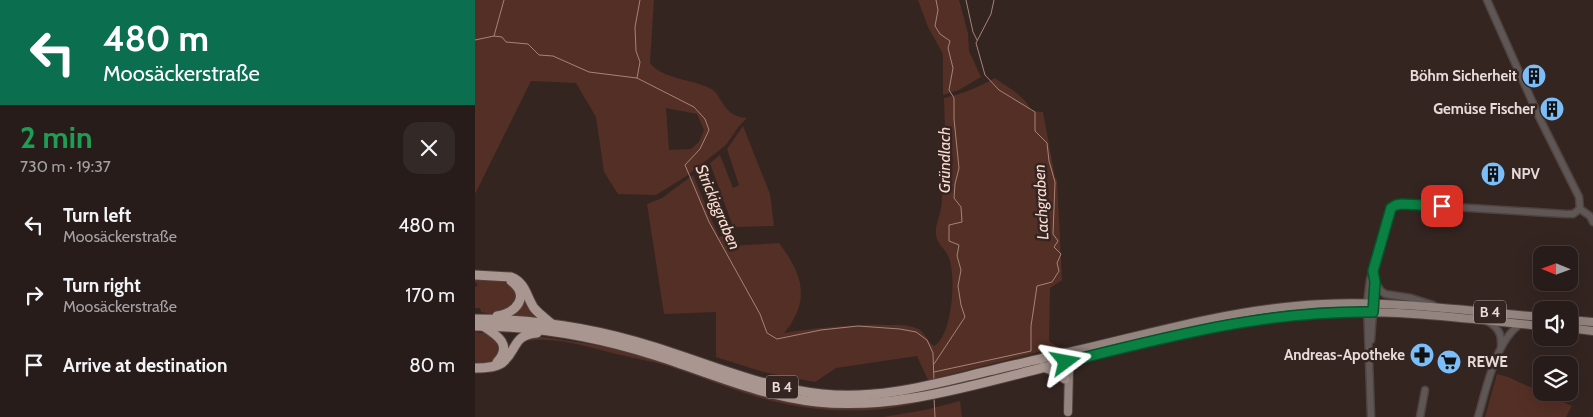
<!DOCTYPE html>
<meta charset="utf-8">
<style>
:root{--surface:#271c19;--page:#332926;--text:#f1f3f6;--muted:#a4a1a2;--line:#433a38}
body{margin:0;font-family:Cabin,sans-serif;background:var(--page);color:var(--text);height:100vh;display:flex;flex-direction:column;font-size:19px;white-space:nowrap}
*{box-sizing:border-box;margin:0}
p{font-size:16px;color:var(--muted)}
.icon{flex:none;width:28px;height:28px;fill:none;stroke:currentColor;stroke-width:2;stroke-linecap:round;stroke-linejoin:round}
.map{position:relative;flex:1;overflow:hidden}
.sheet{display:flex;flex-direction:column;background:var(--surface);width:475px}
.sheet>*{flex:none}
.guide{background:#0b6e4f;color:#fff;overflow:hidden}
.needle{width:32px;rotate:271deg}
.controls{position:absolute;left:1058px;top:246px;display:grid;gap:10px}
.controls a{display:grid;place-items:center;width:45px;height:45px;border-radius:10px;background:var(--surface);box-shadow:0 5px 20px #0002,0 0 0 1px var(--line);font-size:25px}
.pin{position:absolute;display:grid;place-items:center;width:42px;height:42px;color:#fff;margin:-21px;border-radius:10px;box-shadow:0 2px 8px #0006}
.me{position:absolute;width:55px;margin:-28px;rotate:77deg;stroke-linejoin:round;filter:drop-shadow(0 0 4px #0008)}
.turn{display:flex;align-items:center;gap:18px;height:105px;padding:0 20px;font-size:22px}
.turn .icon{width:65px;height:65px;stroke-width:2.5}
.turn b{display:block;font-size:35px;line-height:42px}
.round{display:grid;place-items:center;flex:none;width:52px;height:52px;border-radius:15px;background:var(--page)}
.headline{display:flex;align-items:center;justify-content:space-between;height:85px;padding:0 20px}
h1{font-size:30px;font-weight:700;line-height:38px;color:#1e9e55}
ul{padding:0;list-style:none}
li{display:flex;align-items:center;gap:15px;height:70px;padding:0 20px}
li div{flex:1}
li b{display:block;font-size:19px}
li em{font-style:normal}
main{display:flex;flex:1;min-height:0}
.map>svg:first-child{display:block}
.green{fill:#542f25;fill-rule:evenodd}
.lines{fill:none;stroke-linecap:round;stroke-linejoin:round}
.stream{stroke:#a68379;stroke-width:1}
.minor-casing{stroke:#50423e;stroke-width:9}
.major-casing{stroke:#50423e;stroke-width:10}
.highway-casing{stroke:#50423e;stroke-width:11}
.minor{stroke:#5f5755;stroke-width:6}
.major{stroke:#94847f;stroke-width:8}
.highway{stroke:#a99690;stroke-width:9}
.route-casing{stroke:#07532c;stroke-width:12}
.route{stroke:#0b8043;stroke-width:9}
.labels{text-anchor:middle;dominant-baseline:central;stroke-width:5;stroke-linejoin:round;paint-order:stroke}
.shield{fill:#342521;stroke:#b1a4a1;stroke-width:1}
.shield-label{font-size:14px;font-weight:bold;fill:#e6dbd8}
.poi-label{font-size:15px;font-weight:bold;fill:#e6dbd8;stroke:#342521;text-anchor:end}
.water-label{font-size:16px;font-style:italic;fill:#fbdbd2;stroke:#342521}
</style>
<main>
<section class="sheet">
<div class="guide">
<div class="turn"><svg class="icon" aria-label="left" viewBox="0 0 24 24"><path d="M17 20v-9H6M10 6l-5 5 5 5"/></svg><div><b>480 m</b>Moosäckerstraße</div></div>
</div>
<div class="headline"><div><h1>2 min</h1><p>730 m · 19:37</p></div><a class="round"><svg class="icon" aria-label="close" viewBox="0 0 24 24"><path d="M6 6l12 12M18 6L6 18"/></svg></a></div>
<ul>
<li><svg class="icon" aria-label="left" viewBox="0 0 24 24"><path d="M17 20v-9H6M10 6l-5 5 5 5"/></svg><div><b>Turn left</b><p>Moosäckerstraße</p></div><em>480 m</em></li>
<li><svg class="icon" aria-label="right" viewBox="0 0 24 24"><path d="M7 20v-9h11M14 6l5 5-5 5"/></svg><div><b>Turn right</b><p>Moosäckerstraße</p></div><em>170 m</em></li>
<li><svg class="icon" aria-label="arrive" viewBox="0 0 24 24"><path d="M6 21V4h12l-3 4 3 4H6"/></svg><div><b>Arrive at destination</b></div><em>80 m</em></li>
</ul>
</section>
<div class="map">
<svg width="1118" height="417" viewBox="0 0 1118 417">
<rect width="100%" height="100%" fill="#342521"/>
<g class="green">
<path d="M 0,0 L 179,0 L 175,63 C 187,80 221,79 238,90 C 241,92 243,96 245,99 C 252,111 258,117 272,118 L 264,126 L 251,145 L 210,177 L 181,195 L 143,194 L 129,172 L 121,117 L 101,83 L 56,81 L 0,194 ZM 191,108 L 222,114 L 229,130 L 224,142 L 216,149 L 194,150 Z"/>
<polygon points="443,0 484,0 493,33 494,51 506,77 484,90 468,95 468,54 453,27"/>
<path d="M 520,78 C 532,87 552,97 556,111 L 568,112 L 580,177 L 582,180 L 587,280 L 575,288 L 574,341 L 583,347 L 453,380 L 442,356 L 361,368 L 340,382 L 288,372 L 241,357 L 241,312 L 189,314 L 172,204 L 187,198 L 218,175 L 244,237 L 252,234 L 253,246 L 304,243 C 322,267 335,291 318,320 C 316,325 312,329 309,333 C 343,328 376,324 410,325 C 420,325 431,324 441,328 C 450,331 452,342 459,346 C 478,335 481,276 474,258 C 471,249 461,244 461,234 C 460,225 465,216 466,208 C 467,203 467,197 467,192 L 473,186 L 478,160 L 470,131 L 469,98 C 487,94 504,87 520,78 Z"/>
<polygon points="268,126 295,194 299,226 258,227 235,163 245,155 258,188 264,185 252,149"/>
<path d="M 0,279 C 21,280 27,276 42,292 L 41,305 L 20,315 L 6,312 L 5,308 L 0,308 L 0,287 L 3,285 L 0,282 Z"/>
<polygon points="47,295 68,319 32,316"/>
<path d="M 889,306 L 889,308 L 857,308 L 827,311 L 601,357 L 600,355 C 658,341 716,323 775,314 C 813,309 851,307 889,306 Z"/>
<polygon points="0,332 15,334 27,349 17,364 0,366"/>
<path d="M 61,336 L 128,346 L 190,361 L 266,388 L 454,398 L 454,400 C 398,416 338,413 282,397 C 252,388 223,376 193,366 C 176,361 158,358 141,354 C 113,347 81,336 52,341 L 50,338 Z"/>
<polygon points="1022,374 1033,377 1097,406 1091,417 1010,417"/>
<polygon points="485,401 487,417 408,417 450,410"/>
</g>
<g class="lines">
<g class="stream">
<polyline points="491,0 498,32 502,40"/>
<polyline points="19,36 29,0"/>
<polyline points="0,40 19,36 27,37 31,42 53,44 64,55 78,56 114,72 162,78 219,107 230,119 234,130 225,149 210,165 234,222 285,314 292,333 302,339 346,330 383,326 425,329 441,332 452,340 458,353 459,381"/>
<polyline points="162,78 165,62 161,51 160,27 165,0"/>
<polyline points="459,364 490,317 486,305 483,286 486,270 482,256 484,245 474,241 474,225 487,222 486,207 479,198 480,184 484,168 479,119 479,98 474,90 478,68 473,48 475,41 465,34 460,26 463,10 461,0"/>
<polyline points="459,372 556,351 556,326 562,286 577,282 584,271 582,263 586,254 579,247 583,241 578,234 580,182 574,161 572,143 560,131 560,112 524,90 510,75 501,43 516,14 519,0"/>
<polyline points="459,398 460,417"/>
</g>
<defs>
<g id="minor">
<polyline points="1012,0 1065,119 1104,197 1105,209"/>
<polyline points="1105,209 1115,216 1118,222"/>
<polyline points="900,282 905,290 910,294 936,298 958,305"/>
<path d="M 1012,321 C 1022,327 1027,333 1026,345"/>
<polyline points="896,340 900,282 898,272"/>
<polyline points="896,417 892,303 895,280 917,208 923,204 931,204 1091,214 1098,214 1105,209"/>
<polyline points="945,417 950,390"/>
<path d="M 1003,417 C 1011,390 1021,339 1046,324"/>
</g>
<g id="major">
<polyline points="1094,320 1118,322"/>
<polyline points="1094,328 1118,331"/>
<path d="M 591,362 C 675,342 760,317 847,313 C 920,309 994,319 1066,326"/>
<path d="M 593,412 L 594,369 L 589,353 C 666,336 741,313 820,306 C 902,298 984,310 1066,317"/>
</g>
<g id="highway">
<path d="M 0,275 L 36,277 C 51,283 51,296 59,308 C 64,314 71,319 77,324"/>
<path d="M 22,316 C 41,313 56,296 36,281"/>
<path d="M 0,319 C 59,319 119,328 176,346 C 232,363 287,388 347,394 C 398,399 444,388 493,376 C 525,368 557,361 589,353"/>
<path d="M 0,326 C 62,326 123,337 182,356 C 235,373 286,396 342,402 C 424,411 511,381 591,362"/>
<path d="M 8,326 C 22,335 38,345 22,362"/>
<polyline points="568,367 582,372 590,379"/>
<path d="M 0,368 C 8,368 20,368 27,363 C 43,350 37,335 62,333"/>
</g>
</defs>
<use href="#minor" class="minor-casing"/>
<use href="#major" class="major-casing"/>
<use href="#highway" class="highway-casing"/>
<use href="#minor" class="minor"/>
<use href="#major" class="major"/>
<use href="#highway" class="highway"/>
</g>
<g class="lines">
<defs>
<path id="route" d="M 591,362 C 692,337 793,310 898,312 L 900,282 L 898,271 L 916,208 L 921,205 L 927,204 L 967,206"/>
</defs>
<use href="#route" class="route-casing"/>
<use href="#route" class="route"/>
</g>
<defs>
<symbol id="building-disc" viewBox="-11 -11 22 22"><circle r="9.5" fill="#7cbef9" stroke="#342521"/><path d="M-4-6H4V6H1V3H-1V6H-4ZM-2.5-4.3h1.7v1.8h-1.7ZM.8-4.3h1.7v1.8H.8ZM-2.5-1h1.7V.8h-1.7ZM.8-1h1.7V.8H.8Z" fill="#111"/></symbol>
<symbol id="pharmacy-disc" viewBox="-11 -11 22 22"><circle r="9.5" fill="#7cbef9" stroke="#342521"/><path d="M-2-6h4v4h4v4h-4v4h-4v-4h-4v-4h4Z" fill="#111"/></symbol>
<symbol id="supermarket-disc" viewBox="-11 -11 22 22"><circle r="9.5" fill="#7cbef9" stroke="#342521"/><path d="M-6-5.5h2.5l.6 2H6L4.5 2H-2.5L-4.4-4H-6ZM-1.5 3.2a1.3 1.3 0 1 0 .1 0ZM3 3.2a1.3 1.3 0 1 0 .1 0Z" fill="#111"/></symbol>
</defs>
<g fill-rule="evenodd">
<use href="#building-disc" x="1045" y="62" width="28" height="28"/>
<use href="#building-disc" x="1063" y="95" width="28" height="28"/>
<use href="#building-disc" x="1004" y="160" width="28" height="28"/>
<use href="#pharmacy-disc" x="933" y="341" width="28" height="28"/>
<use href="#supermarket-disc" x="960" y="348" width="28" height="28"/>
</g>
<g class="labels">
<g class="shield">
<rect x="999" y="300.5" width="32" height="23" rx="4"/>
<rect x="291" y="375.5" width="32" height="23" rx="4"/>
</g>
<g class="shield-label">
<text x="1015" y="312">B 4</text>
<text x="307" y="387">B 4</text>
</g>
<g class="poi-label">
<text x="1042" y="76">Böhm Sicherheit</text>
<text x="1060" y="109">Gemüse Fischer</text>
<text x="1036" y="174" text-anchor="start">NPV</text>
<text x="930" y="355">Andreas-Apotheke</text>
<text x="992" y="362" text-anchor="start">REWE</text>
</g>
<g class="water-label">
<text transform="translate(469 160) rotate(-90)">Gründlach</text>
<text transform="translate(566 202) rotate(-93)">Lachgraben</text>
<text transform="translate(243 207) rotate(67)">Strickiggraben</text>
</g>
</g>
</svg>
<div class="controls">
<a><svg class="needle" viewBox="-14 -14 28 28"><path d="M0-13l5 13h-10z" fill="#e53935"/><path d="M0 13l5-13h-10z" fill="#a4a1a2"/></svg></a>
<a><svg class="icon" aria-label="sound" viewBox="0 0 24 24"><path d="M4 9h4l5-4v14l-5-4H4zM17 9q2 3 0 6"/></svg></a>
<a><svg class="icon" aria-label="layers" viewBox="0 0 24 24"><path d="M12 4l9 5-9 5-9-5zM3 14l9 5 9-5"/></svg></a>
</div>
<div class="pin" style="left:967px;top:206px;background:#d93025"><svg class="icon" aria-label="arrive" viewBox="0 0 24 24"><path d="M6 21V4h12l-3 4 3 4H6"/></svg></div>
<svg class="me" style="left:591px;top:362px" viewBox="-20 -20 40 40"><path d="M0-17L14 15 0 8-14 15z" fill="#0b8043" stroke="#fff" stroke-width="4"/></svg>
</div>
</main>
